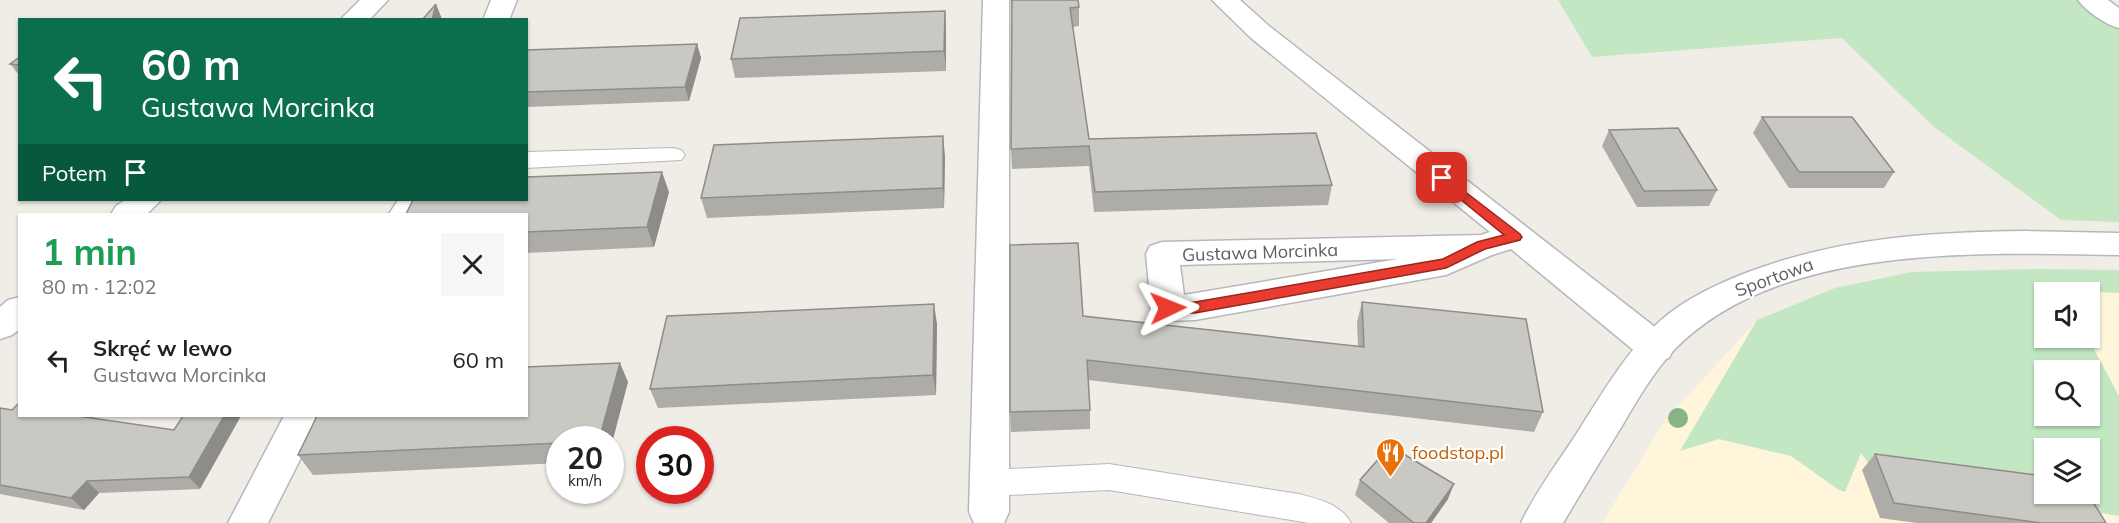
<!DOCTYPE html>
<html lang="pl">
<meta charset="utf-8">
<style>
:root{--surface:#fff;--page:#f6f6f6;--text:#222;--muted:#767676}
body{margin:0;font-family:Mulish,sans-serif;background:var(--page);color:var(--text);height:100vh;display:flex;flex-direction:column;font-size:22px;white-space:nowrap}
*{box-sizing:border-box;margin:0}
p{font-size:20px;color:var(--muted)}
.icon{flex:none;width:33px;height:33px;fill:none;stroke:currentColor;stroke-width:2;stroke-linecap:round;stroke-linejoin:round}
.map{position:relative;flex:1;overflow:hidden}
.sheet{position:absolute;left:18px;top:213px;width:510px;height:204px;display:flex;flex-direction:column;background:var(--surface);border-radius:0px;box-shadow:0 2px 4px #0004}
.sheet>*{flex:none}
.guide{position:absolute;left:18px;top:18px;width:510px;height:183px;border-radius:0px;box-shadow:0 2px 4px #0004;background:#0b6e4f;color:#fff;overflow:hidden}
.controls{position:absolute;left:2034px;top:282px;display:grid;gap:12px}
.controls a{display:grid;place-items:center;width:66px;height:66px;border-radius:0px;background:var(--surface);box-shadow:0 2px 4px #0004;font-size:30px}
.speed{position:absolute;left:546px;top:426px;display:flex;gap:12px;font-size:30px;font-weight:700;text-align:center}
.speed>*{display:grid;place-content:center;width:78px;height:78px;border-radius:50%;background:var(--surface);box-shadow:0 2px 4px #0004;line-height:1}
.speed small{font-size:15px;font-weight:400}
.speed .limit{border:9px solid #d22;background:#fff;color:#111}
.pin{position:absolute;display:grid;place-items:center;width:51px;height:51px;color:#fff;margin:-26px;border-radius:12px;box-shadow:0 3px 9px #0006}
.me{position:absolute;width:66px;margin:-33px;rotate:88deg;stroke-linejoin:round;filter:drop-shadow(0 0 4px #0008)}
.turn{display:flex;align-items:center;gap:21px;height:126px;padding:0 24px;font-size:27px}
.turn .icon{width:78px;height:78px;stroke-width:2.5}
.turn b{display:block;font-size:42px;line-height:51px}
.then{display:flex;align-items:center;height:57px;padding:0 24px;background:#0003;gap:12px;font-size:22px}
.round{display:grid;place-items:center;flex:none;width:63px;height:63px;border-radius:0px;background:var(--page)}
.summary{display:flex;align-items:center;justify-content:space-between;height:102px;padding:0 24px}
h1{font-size:36px;font-weight:700;line-height:45px;color:#1e9e55}
ul{padding:0;list-style:none}
li{display:flex;align-items:center;gap:18px;height:90px;padding:0 24px}
li div{flex:1}
li b{display:block;font-size:22px}
li em{font-style:normal}
.map>svg:first-child{display:block}
.commercial{fill:#fef5db;fill-rule:evenodd}
.green{fill:#c2e7c2;fill-rule:evenodd}
.lines{fill:none;stroke-linecap:round;stroke-linejoin:round}
.lane-casing{stroke:#b5b8bc;stroke-width:2}
.street-casing{stroke:#b5b8bc;stroke-width:3}
.secondary-casing{stroke:#b4b8bd;stroke-width:3}
.lane{fill:#fff;fill-rule:evenodd}
.street{fill:#fff;fill-rule:evenodd}
.secondary{fill:#fff;fill-rule:evenodd}
.tree{fill:#88b485}
.wall{fill:#aeaca7}
.shaded-wall{fill:#8d8c88}
.building{fill:#cac8c2;stroke:#8d8c88;stroke-width:1.5}
.route{fill:#ea3b30;stroke:#98261f;stroke-width:1.5}
.labels{text-anchor:middle;dominant-baseline:central;stroke-width:4.5;stroke-linejoin:round;paint-order:stroke}
.street-label{font-size:18px;fill:#5d6166;stroke:#fff}
.food-label{font-size:18px;fill:#c56008;stroke:#fff;text-anchor:start}
</style>
<div class="map">
<svg width="2119" height="523" viewBox="0 0 2119 523">
<rect width="100%" height="100%" fill="#efede5"/>
<path class="commercial" d="M 1982,286 L 2119,293 L 2119,523 L 1602,523 L 1663,423 L 1757,320 ZM 2044,292 L 2090,292 L 2090,338 L 2044,338 ZM 2044,370 L 2090,370 L 2090,416 L 2044,416 ZM 2044,448 L 2090,448 L 2090,494 L 2044,494 Z"/>
<g class="green">
<polygon points="1558,0 2081,0 2119,26 2119,222 2061,220 1933,126 1842,38 1592,57"/>
<path d="M 2037,269 L 2119,270 L 2119,293 L 2060,290 L 2061,292 L 2044,292 L 2044,338 L 2088,338 L 2119,396 L 2119,516 L 2076,509 L 2066,494 L 2090,494 L 2090,448 L 2044,448 L 2044,490 L 1871,467 L 1861,453 L 1845,492 L 1839,490 L 1791,456 L 1719,439 L 1680,451 L 1757,320 L 1835,288 L 1912,272 ZM 2044,370 L 2090,370 L 2090,416 L 2044,416 Z"/>
</g>
<g class="lines">
<defs>
<g id="lane">
<polygon points="673,148 681,150 685,155 681,160 526,168 526,152"/>
<path d="M 1109,464 L 1299,494 C 1318,499 1341,504 1351,523 L 1309,523 L 1109,490 L 989,496 L 978,492 L 974,483 L 978,474 L 989,470 Z"/>
</g>
<g id="street">
<polygon points="360,0 388,0 369,20 340,20"/>
<polygon points="491,0 517,0 509,20 483,20"/>
<polygon points="983,0 1009,0 1009,512 1004,523 974,523 969,512"/>
<path d="M 1212,0 L 1240,0 L 1269,26 L 1669,338 L 1674,348 L 1669,358 L 1656,361 L 1643,358 L 1511,249 L 1492,255 L 1446,275 L 1195,320 L 1168,321 L 1156,317 L 1151,308 L 1146,254 L 1150,246 L 1162,242 L 1481,235 L 1490,232 L 1251,38 ZM 1398,259 L 1184,295 L 1180,265 Z"/>
<path d="M 2078,0 L 2108,0 L 2119,8 L 2119,28 C 2105,24 2087,12 2078,0 Z"/>
<polygon points="125,200 161,200 147,214 111,214 116,206"/>
<polygon points="398,200 429,200 421,214 389,214"/>
<polygon points="20,297 20,329 12,335 0,339 0,307 8,300"/>
<polygon points="284,416 322,416 268,523 228,523"/>
</g>
<path id="secondary" d="M 2024,231 L 2119,233 L 2119,255 C 1981,253 1777,242 1673,351 C 1653,373 1637,400 1622,426 C 1602,458 1582,491 1563,523 L 1521,523 C 1536,491 1559,461 1579,430 C 1603,392 1626,352 1660,321 C 1686,298 1719,283 1751,271 C 1840,238 1931,232 2024,231 Z"/>
</defs>
<use href="#lane" class="lane-casing"/>
<use href="#street" class="street-casing"/>
<use href="#secondary" class="secondary-casing"/>
<use href="#lane" class="lane"/>
<use href="#street" class="street"/>
<use href="#secondary" class="secondary"/>
</g>
<circle class="tree" cx="1678" cy="418" r="10"/>
<g class="wall">
<polygon points="1011,0 1078,0 1079,7 1079,26 1073,27 1089,139 1332,185 1328,205 1094,212 1089,166 1012,169 1011,149 1012,18"/>
<polygon points="945,11 946,30 946,71 735,78 731,59"/>
<polygon points="697,44 701,58 689,101 526,107 526,50"/>
<polygon points="20,57 20,76 10,64"/>
<polygon points="1762,117 1894,172 1884,188 1789,188 1753,133"/>
<polygon points="1609,130 1717,190 1709,206 1637,207 1602,146"/>
<polygon points="945,156 944,208 707,218 701,198"/>
<polygon points="669,192 654,247 526,253 526,214"/>
<polygon points="1362,302 1543,412 1534,432 1088,380 1090,410 1090,429 1011,432 1010,412 1083,316 1358,346 1357,322"/>
<polygon points="937,324 936,395 658,408 650,389"/>
<polygon points="628,382 610,440 560,440 560,463 313,475 298,455"/>
<polygon points="0,408 12,410 95,416 93,418 174,430 200,489 99,493 84,510 0,494"/>
<polygon points="1875,454 2106,523 1917,523 1880,518 1862,470"/>
<polygon points="1360,480 1448,499 1431,523 1389,523 1355,495"/>
</g>
<g class="shaded-wall">
<polygon points="436,4 442,19 442,20 432,20"/>
<polygon points="945,11 946,30 946,71 944,51"/>
<polygon points="697,44 701,58 689,101 685,87"/>
<polygon points="943,136 945,156 944,208 943,188"/>
<polygon points="662,172 669,192 654,247 647,227"/>
<polygon points="934,304 937,324 936,395 933,375"/>
<polygon points="620,363 628,382 610,451 610,440 599,440"/>
<polygon points="72,416 95,416 83,427"/>
<polygon points="224,416 241,416 200,489 189,477"/>
<polygon points="87,481 99,493 84,510 71,498"/>
<polygon points="1454,484 1448,499 1431,523 1426,523"/>
</g>
<g class="building">
<polygon points="1012,0 1078,0 1079,7 1070,8 1089,139 1316,133 1332,185 1095,192 1089,146 1011,149"/>
<polygon points="436,4 432,20 422,20"/>
<polygon points="945,11 944,51 731,59 740,18"/>
<polygon points="697,44 685,87 526,92 526,50"/>
<polygon points="20,57 20,65 10,64"/>
<polygon points="1762,117 1852,117 1894,172 1799,172"/>
<polygon points="1678,128 1717,190 1644,191 1609,130"/>
<polygon points="943,136 943,188 701,198 714,145"/>
<polygon points="662,172 647,227 526,232 526,214 406,214 413,200 526,200 526,177"/>
<polygon points="1078,243 1083,316 1364,347 1362,302 1526,319 1543,412 1087,360 1090,410 1010,412 1010,245"/>
<polygon points="934,304 933,375 650,389 667,316"/>
<polygon points="620,363 599,440 560,440 560,443 298,455 317,416 526,416 526,367"/>
<polygon points="20,402 20,416 78,416 174,430 183,416 224,416 189,477 87,481 71,498 0,485 0,408 12,410"/>
<polygon points="1390,446 1454,484 1426,523 1414,523 1360,480"/>
<polygon points="1875,454 2044,476 2044,494 2088,494 2106,523 2042,523 1894,503"/>
</g>
<polygon class="route" points="1442,174 1520,234 1522,237 1520,240 1485,249 1446,268 1195,313 1168,313 1161,308 1168,303 1195,302 1443,259 1477,242 1504,235 1438,181 1436,178 1438,176"/>
<defs>
<symbol id="restaurant-pin" viewBox="-11 -11 22 30"><path d="M0 17L-7.5 6A9.5 9.5 0 1 1 7.5 6Z" fill="#e8710a" stroke="#fff"/><path d="M-5-6h1v4h1v-4h1v4h1v-4h1v5L-1.5 .5V6h-2V.5L-5-1ZM5-6V6H3V1.5H1.5Q1.5-4 5-6Z" fill="#fff"/></symbol>
</defs>
<g fill-rule="evenodd">
<use href="#restaurant-pin" x="1374" y="436" width="33" height="45"/>
</g>
<g class="labels">
<g class="street-label">
<text transform="translate(1260 252) rotate(-2)">Gustawa Morcinka</text>
<text transform="translate(1774 277) rotate(-20)">Sportowa</text>
</g>
<g class="food-label">
<text x="1412" y="452">foodstop.pl</text>
</g>
</g>
</svg>
<div class="controls">
<a><svg class="icon" aria-label="sound" viewBox="0 0 24 24"><path d="M4 9h4l5-4v14l-5-4H4zM17 9q2 3 0 6"/></svg></a>
<a><svg class="icon" aria-label="search" viewBox="0 0 24 24"><circle cx="10" cy="10" r="6"/><path d="M15 15l6 6"/></svg></a>
<a><svg class="icon" aria-label="layers" viewBox="0 0 24 24"><path d="M12 4l9 5-9 5-9-5zM3 14l9 5 9-5"/></svg></a>
</div>
<div class="speed"><div>20<small>km/h</small></div><div class="limit">30</div></div>
<div class="pin" style="left:1442px;top:178px;background:#d93025"><svg class="icon" aria-label="arrive" viewBox="0 0 24 24"><path d="M6 21V4h12l-3 4 3 4H6"/></svg></div>
<svg class="me" style="left:1168px;top:308px" viewBox="-20 -20 40 40"><path d="M0-17L14 15 0 8-14 15z" fill="#ea3b30" stroke="#fff" stroke-width="4"/></svg>
<div class="guide">
<div class="turn"><svg class="icon" aria-label="left" viewBox="0 0 24 24"><path d="M17 20v-9H6M10 6l-5 5 5 5"/></svg><div><b>60 m</b>Gustawa Morcinka</div></div>
<div class="then">Potem<svg class="icon" aria-label="arrive" viewBox="0 0 24 24"><path d="M6 21V4h12l-3 4 3 4H6"/></svg></div>
</div>
<section class="sheet">
<div class="summary"><div><h1>1 min</h1><p>80 m · 12:02</p></div><a class="round"><svg class="icon" aria-label="close" viewBox="0 0 24 24"><path d="M6 6l12 12M18 6L6 18"/></svg></a></div>
<ul>
<li><svg class="icon" aria-label="left" viewBox="0 0 24 24"><path d="M17 20v-9H6M10 6l-5 5 5 5"/></svg><div><b>Skręć w lewo</b><p>Gustawa Morcinka</p></div><em>60 m</em></li>
</ul>
</section>
</div>
